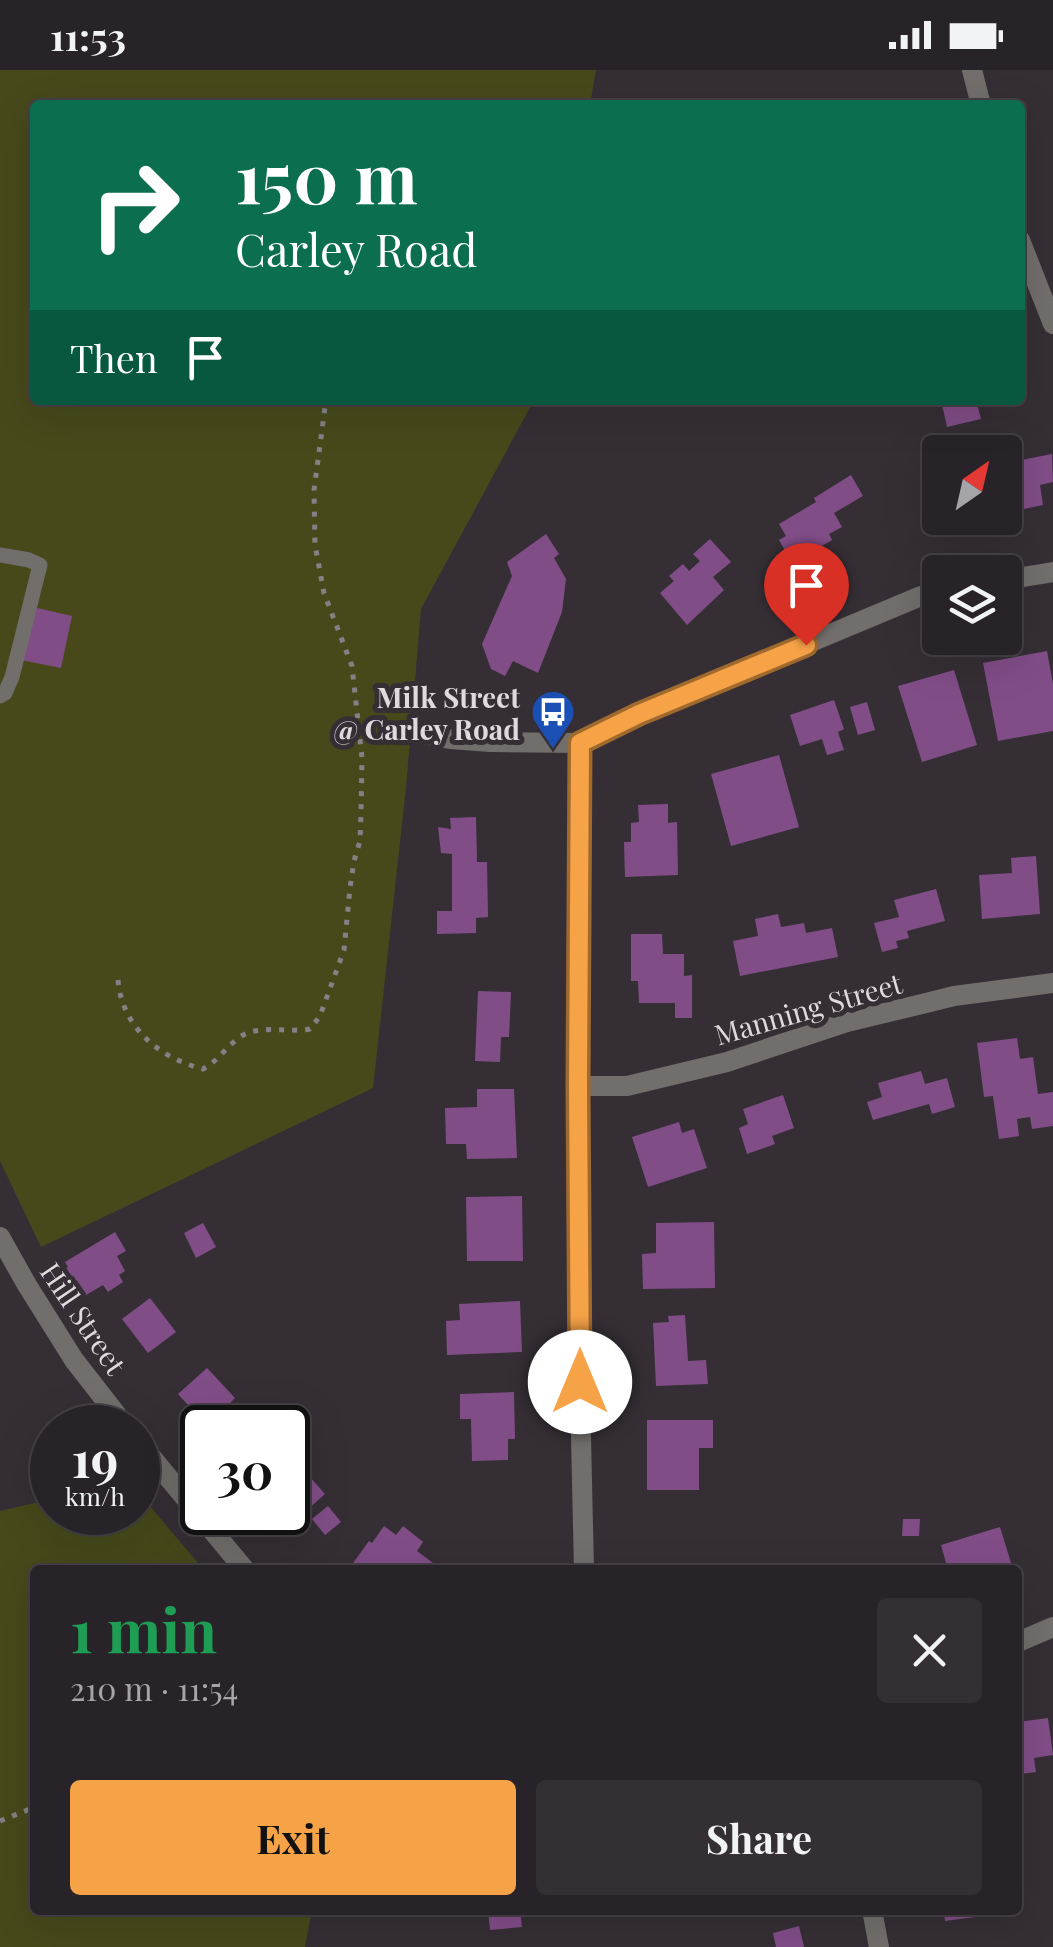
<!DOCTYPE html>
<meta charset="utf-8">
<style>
:root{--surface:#282328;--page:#342f34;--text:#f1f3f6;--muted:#a5a4a8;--line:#444045;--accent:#f6a247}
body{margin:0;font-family:"Playfair Display",serif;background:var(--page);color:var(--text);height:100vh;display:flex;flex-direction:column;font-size:38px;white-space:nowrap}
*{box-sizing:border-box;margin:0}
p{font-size:32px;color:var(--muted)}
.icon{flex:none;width:55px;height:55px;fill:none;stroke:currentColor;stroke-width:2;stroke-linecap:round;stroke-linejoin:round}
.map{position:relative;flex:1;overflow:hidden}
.details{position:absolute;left:30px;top:1495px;width:992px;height:350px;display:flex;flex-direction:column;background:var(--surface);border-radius:10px;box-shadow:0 10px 40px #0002,0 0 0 2px var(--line)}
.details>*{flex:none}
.hud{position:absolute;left:30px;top:30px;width:995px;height:305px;border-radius:10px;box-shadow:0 10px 40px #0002,0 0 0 2px var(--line);background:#0b6e4f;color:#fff;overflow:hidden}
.needle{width:65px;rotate:34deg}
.fabs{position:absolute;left:922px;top:365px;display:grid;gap:20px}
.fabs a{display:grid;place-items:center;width:100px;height:100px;border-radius:10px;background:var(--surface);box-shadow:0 10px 40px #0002,0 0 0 2px var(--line);font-size:50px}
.speed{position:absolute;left:30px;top:1335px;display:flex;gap:20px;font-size:50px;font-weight:700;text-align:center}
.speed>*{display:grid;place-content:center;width:130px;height:130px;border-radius:50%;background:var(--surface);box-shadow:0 10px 40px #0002,0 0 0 2px var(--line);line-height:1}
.speed small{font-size:25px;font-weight:400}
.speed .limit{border:5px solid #111;border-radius:15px;background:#fff;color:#111}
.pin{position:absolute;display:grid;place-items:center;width:85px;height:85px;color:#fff;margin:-102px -42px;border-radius:50% 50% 50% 0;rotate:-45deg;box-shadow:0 0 10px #0007}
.pin .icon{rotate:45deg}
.me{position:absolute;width:110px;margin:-55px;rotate:0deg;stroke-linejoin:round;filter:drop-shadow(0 0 8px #0008)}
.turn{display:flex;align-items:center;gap:35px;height:210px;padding:0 40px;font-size:45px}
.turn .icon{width:130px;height:130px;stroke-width:2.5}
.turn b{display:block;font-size:70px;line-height:85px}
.then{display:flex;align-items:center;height:95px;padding:0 40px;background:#0003;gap:20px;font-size:38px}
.round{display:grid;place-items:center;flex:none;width:105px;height:105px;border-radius:10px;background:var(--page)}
.headline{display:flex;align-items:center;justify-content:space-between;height:170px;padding:0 40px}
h1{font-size:60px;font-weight:700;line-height:75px;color:#1e9e55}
.primary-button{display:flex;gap:20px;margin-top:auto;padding:20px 40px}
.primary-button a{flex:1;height:115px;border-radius:10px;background:var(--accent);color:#111;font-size:40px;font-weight:700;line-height:115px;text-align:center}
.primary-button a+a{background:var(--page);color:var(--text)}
.status{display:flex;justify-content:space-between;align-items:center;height:70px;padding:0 50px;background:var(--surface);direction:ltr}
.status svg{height:28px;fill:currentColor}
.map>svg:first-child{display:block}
.green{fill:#47491b}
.building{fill:#814d87}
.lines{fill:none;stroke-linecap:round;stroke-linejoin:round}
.path{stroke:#858085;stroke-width:5;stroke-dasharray:5 8;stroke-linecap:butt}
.service{stroke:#716e6b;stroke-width:15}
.minor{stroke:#716e6b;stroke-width:20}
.tertiary{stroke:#716e6b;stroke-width:20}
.route-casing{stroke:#a0692e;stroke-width:25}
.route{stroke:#f6a247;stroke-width:18}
.labels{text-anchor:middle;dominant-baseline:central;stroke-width:10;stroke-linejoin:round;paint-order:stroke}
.poi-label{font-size:28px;font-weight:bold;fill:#dedade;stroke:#352f35;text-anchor:end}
.street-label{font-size:28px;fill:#dedade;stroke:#352f35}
</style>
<div class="status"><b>11:53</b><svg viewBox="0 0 49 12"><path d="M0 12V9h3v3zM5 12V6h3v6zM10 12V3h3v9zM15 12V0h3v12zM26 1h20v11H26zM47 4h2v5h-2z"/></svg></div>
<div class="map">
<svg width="1053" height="1877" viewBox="0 0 1053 1877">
<rect width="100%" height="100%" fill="#352f35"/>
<g class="green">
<polygon points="0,0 596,0 590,35 35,35 35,330 534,330 421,539 406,718 373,1018 41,1177 0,1091"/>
<polygon points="138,1422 204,1500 35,1500 35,1840 312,1840 305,1877 0,1877 0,1441 52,1429 52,1442 138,1442"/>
</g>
<g class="building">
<polygon points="941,330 976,330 981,349 947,357"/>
<polygon points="1052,384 1053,412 1040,415 1043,435 1014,441 1011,423 1005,424 1005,393"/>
<polygon points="851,405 863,426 834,443 842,457 829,464 832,470 792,493 779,470 786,466 779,454 816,432 814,428"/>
<polygon points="546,464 559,484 554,488 566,509 562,542 538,603 513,591 505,606 491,599 482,574 512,506 507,492"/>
<polygon points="710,469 731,492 713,507 724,520 687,555 660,523 674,511 669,506 683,494 689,501 700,491 693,484"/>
<polygon points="33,537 72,546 61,598 21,590"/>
<polygon points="1047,581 1053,614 1053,661 998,671 983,593"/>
<polygon points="954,600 977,675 922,692 898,616"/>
<polygon points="834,630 844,659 838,662 844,680 827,685 822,669 800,676 790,645"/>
<polygon points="867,632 875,660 858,665 850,637"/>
<polygon points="779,685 799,757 731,776 711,704"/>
<polygon points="668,734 668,753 677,752 678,805 625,807 624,772 631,772 631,753 639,752 638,735"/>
<polygon points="476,747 477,792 487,792 488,847 476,848 476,863 437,864 437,841 452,841 452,784 441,783 438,757 451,759 450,748"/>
<polygon points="1036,786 1040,844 982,849 979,805 1012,803 1011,788"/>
<polygon points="936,819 945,851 907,861 909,868 896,871 898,878 882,882 874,853 899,847 894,830"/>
<polygon points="778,844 781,857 804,853 806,863 832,858 838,887 740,906 733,871 758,866 755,849"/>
<polygon points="631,864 662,864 663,884 684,884 684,906 692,905 692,948 675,948 675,933 639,933 638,911 631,911"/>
<polygon points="478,921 511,922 509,967 501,967 500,992 475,991"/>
<polygon points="1017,968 1020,989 1033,987 1038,1024 1053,1022 1053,1056 1032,1059 1030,1047 1017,1049 1019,1066 999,1069 993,1026 984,1027 977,973"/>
<polygon points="921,1001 925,1014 947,1008 955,1037 932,1044 929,1034 873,1050 867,1032 882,1027 878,1013"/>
<polygon points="477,1019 514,1019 517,1088 467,1089 466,1074 446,1074 445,1038 477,1037"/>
<polygon points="783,1025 794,1058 772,1066 775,1074 747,1084 739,1058 748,1054 743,1039"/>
<polygon points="679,1052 682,1063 694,1059 707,1098 648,1117 632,1067"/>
<polygon points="522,1126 523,1191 467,1191 466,1127"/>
<polygon points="714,1152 715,1218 643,1219 642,1184 656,1183 656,1153"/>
<polygon points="203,1153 216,1177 196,1188 184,1163"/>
<polygon points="115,1162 126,1181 117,1186 125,1201 119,1205 123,1212 108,1222 103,1215 81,1228 64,1199 68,1197 65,1192"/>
<polygon points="150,1228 176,1262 148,1283 122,1249"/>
<polygon points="520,1231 522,1282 447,1285 446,1251 460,1250 459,1234"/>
<polygon points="685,1245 688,1291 706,1290 708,1314 656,1316 653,1253 669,1252 668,1246"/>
<polygon points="207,1298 235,1328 228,1335 248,1358 216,1358 210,1351 206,1355 178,1324"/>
<polygon points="514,1322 515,1369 508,1369 508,1390 472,1391 471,1349 460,1349 460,1324"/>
<polygon points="647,1350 713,1350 713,1378 699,1378 699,1420 647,1420"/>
<polygon points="293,1388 325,1424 297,1449 288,1439 288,1392"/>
<polygon points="328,1436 341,1452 325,1465 312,1449"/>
<polygon points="903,1449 920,1449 919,1466 902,1466"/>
<polygon points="384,1456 396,1465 403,1456 423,1472 417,1481 433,1493 428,1500 348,1500 369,1471 372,1473"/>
<polygon points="1000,1457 1011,1493 991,1500 948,1500 941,1475"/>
<polygon points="1048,1648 1053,1685 1034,1688 1036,1702 1020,1704 1018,1652"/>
<polygon points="488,1840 520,1840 522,1857 490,1860"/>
<polygon points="944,1840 974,1840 975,1847 945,1851"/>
<polygon points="799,1856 804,1877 776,1877 773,1863"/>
</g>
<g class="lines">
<g class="path">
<path d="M 118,910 C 122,957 159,988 203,999 C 218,991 226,977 240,967 C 259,954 288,963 310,959 L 320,946 L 344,880 L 350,818 L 354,791 L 360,771 L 361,744 L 362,688 L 352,596 L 324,523 L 315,475 L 314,420 L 326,330"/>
<polyline points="0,1751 35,1737"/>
</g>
<polyline class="service" points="0,485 29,490 40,495 12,607 5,623 0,626"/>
<g class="minor">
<polyline points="972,0 981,35"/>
<polyline points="1020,170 1053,254"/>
<polyline points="1005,510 1053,502"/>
<polyline points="423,664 450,669 490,672 580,673 639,644 921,526 940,522"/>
<polyline points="580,673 578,1016 581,1367 584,1500"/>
<polyline points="578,1016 627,1016 727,992 847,952 926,933 954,926 1053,913"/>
<polyline points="872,1840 879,1877"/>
</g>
<g class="tertiary">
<polyline points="0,1167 27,1215 74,1290 127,1358"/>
<polyline points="138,1371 245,1500"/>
<polyline points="1018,1572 1053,1557"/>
</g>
</g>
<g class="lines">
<defs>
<polyline id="route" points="580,1312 578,1016 580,673 639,644 806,575"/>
</defs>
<use href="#route" class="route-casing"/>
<use href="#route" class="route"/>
</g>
<defs>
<symbol id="bus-pin" viewBox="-11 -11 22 30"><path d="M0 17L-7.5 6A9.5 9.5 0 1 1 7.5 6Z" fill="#1a4fb4" stroke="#352f35"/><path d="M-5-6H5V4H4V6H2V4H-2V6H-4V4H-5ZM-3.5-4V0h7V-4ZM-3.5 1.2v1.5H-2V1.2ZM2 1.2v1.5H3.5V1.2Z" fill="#fff"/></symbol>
</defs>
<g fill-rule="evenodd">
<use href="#bus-pin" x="528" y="617" width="50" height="68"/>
</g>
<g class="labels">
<g class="poi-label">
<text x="520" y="626">Milk Street<tspan x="520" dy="32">@ Carley Road</tspan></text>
</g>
<g class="street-label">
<text transform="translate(808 938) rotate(-16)">Manning Street</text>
<text transform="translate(84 1248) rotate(56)">Hill Street</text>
</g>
</g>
</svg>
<div class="fabs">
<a><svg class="needle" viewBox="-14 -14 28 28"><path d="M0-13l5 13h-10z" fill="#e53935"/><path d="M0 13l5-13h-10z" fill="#a5a4a8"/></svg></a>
<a><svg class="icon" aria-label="layers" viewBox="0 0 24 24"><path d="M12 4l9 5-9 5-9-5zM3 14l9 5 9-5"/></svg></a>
</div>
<div class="speed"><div>19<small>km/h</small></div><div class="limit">30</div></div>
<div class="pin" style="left:806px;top:575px;background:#d93025"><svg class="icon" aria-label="arrive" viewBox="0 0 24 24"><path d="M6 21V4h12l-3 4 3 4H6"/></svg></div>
<svg class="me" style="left:580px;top:1312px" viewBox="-20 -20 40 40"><circle r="19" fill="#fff"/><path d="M0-13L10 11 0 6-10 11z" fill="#f6a247"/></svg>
<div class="hud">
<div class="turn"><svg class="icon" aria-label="right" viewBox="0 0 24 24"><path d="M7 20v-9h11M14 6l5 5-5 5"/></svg><div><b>150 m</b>Carley Road</div></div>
<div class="then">Then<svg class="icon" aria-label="arrive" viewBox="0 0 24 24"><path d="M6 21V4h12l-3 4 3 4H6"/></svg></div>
</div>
<section class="details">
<div class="headline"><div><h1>1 min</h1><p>210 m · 11:54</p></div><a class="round"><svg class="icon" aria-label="close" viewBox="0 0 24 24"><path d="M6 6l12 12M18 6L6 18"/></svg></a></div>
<div class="primary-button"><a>Exit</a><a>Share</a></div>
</section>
</div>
